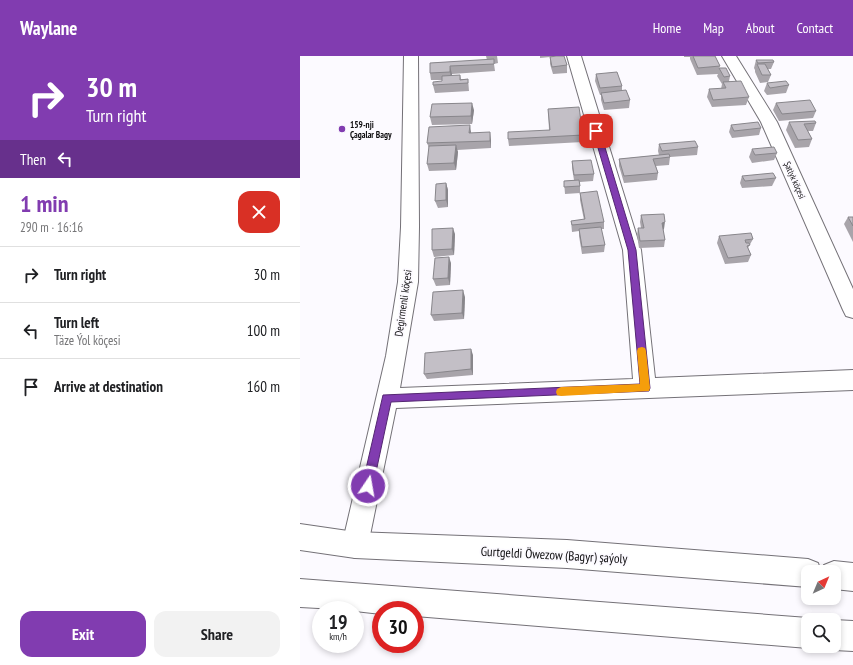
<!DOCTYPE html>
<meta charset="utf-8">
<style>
:root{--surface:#fff;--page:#f2f2f2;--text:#202124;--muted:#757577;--line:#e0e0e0;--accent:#813cb0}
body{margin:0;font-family:"PT Sans Narrow",sans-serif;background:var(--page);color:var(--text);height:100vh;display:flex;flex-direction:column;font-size:15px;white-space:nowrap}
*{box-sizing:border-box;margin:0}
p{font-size:13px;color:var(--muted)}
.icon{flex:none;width:22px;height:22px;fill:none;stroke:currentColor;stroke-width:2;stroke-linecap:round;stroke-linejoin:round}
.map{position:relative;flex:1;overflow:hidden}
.drawer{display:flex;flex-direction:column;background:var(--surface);width:300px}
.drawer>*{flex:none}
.guide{background:#813cb0;color:#fff;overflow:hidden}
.needle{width:26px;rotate:44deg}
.buttons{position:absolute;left:501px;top:509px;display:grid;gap:8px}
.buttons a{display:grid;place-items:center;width:40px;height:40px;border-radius:8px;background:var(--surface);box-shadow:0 2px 6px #0003;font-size:20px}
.speed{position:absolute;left:12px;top:545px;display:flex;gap:8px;font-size:20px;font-weight:700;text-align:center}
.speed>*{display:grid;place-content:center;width:52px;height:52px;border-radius:50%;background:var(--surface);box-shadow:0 2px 6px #0003;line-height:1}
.speed small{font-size:10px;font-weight:400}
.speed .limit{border:6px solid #d22;background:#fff;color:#111}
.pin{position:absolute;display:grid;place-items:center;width:34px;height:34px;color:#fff;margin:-17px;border-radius:8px;box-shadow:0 2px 6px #0006}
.me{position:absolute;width:44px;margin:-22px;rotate:12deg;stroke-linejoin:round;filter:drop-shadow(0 0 3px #0008)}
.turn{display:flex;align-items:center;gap:14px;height:84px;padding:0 20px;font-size:18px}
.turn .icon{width:52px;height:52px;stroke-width:2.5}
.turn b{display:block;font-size:28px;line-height:34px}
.then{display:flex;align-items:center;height:38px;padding:0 20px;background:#0003;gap:8px;font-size:15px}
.round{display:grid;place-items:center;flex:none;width:42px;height:42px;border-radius:12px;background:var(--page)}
.overview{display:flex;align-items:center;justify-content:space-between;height:68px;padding:0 20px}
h1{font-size:24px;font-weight:700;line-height:30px;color:var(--accent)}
.cta{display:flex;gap:8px;margin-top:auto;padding:8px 20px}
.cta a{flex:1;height:46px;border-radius:12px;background:var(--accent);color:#fff;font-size:16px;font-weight:700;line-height:46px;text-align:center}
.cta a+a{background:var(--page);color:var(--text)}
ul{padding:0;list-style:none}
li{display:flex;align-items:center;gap:12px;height:56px;padding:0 20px;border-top:1px solid var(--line)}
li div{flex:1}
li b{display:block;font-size:15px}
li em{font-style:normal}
header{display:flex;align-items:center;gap:24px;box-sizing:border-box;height:56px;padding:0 20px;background:var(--accent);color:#fff}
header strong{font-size:19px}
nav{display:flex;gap:22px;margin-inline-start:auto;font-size:14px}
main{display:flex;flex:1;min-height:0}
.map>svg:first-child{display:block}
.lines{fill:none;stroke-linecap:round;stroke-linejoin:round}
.minor-casing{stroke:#747177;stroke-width:2}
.major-casing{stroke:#747177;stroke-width:2}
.minor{fill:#fff;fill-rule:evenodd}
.major{fill:#fff;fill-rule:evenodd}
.wall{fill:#a8a4aa}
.shaded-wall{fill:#88868b}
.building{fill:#c3bfc6;stroke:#88868b}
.route{fill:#813cb0;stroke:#542772}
.slow{fill:#f59e0b}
.poi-dot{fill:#813cb0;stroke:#fcfaff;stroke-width:1.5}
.labels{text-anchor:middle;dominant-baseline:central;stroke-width:3.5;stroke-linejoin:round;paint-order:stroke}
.far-poi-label{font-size:9px;font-weight:bold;fill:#0d0c0e;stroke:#fcfaff;text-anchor:start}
.far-street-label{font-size:9px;fill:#0d0c0e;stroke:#fcfaff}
.street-label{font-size:11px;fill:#0d0c0e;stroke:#fcfaff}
.near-street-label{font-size:13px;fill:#0d0c0e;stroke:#fcfaff}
</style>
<header>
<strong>Waylane</strong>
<nav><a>Home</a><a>Map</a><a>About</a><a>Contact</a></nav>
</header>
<main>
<section class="drawer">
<div class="guide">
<div class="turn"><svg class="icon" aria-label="right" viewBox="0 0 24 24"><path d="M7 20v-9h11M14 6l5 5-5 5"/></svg><div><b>30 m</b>Turn right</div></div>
<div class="then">Then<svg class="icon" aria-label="left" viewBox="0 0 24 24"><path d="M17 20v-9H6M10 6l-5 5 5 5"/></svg></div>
</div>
<div class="overview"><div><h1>1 min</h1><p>290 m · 16:16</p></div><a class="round" style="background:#d93025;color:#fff"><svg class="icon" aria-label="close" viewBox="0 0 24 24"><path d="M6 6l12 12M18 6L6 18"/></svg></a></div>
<ul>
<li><svg class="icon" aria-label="right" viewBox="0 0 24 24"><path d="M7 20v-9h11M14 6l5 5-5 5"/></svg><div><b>Turn right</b></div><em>30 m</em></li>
<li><svg class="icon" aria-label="left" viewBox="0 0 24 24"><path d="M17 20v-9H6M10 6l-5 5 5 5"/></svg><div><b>Turn left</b><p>Täze Ýol köçesi</p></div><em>100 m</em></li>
<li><svg class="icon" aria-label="arrive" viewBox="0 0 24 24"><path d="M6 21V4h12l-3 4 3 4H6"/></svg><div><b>Arrive at destination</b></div><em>160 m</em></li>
</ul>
<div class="cta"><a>Exit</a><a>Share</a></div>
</section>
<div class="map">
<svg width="553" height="609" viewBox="0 0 553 609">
<rect width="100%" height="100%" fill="#fcfaff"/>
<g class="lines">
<defs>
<g id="minor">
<polygon points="104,0 118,0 119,171 118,226 100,332 333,323 323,194 267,0 281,0 341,194 355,322 553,314 553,334 96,352 68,489 64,498 55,502 46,498 42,489 86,300 98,226 101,171"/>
<polygon points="422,0 436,0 477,66 553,233 553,262 546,260 543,254 461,66"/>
</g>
<g id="major">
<polygon points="0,468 55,476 267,484 508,503 518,507 521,516 508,516 508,531 267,512 55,502 0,494"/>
<polygon points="534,505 553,507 553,535 534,533 534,516 521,516 524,509"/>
<polygon points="0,523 508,562 512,564 508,564 508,590 512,590 508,592 115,560 115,554 81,554 81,558 55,555 55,554 0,551"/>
<polygon points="534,564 553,565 553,595 534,594 525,590 534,590"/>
</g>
</defs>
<use href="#minor" class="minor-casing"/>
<use href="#major" class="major-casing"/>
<use href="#minor" class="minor"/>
<use href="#major" class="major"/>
</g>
<g class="wall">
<polygon points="186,0 197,0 198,7 194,8 195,15 152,18 151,20 160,19 161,23 168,23 169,35 135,37 133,29 142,25 142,24 131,24 130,17 130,7 187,4"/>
<polygon points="240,0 264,0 267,9 267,17 253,18 250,8 250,1 240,2"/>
<polygon points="384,0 415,0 420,10 419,12 430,20 429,25 449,41 446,49 412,51 407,41 409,33 421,33 422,28 417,20 418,18 397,19 390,3 390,1 384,1"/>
<polygon points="456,4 474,6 471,13 468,13 471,19 468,26 460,27 455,16 455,14 454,12"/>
<polygon points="296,18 322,30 322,35 330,44 329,52 304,54 301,44 301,39 300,39 295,25"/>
<polygon points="467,27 489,29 486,37 467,39 464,35"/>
<polygon points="476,47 516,55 513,62 479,65 473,54"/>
<polygon points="248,53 283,79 283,86 209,90 208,83 249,74"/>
<polygon points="174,54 172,68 132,69 130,61"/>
<polygon points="489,66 516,67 513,75 508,75 512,83 509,91 495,92 486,74"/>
<polygon points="431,69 461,72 459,79 432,82 429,76"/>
<polygon points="171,76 171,77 191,84 191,92 157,94 158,96 156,114 129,115 127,108 129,92 127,87"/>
<polygon points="359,88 398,91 397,99 370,101 369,109 356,110 358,117 357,124 324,127 319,110 319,103 359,99 358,95"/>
<polygon points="452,93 477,97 474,104 452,107 449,101"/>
<polygon points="272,105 294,118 293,125 280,126 280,137 304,166 304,173 301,173 305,189 304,196 282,198 279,180 279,175 272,176 271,165 284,164 280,144 280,137 265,138 264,125 274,124 272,112"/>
<polygon points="442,120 476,122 472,130 442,132 440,127"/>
<polygon points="146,127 148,134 148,151 138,152 135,145"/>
<polygon points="341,159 364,173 363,174 365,184 364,191 339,192 337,179 338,172 341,172 340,166"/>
<polygon points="548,161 553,161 553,186 544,168"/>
<polygon points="155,178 154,199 134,201 132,194"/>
<polygon points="419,180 453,183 448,192 451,199 448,206 425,208 417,187"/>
<polygon points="151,207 150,229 136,230 133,223"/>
<polygon points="165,241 164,263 134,265 131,259"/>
<polygon points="173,299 173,319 127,323 124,318"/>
</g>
<g class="shaded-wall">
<polygon points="150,10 152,18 151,23 150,16"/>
<polygon points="172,47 174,54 172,68 171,60"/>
<polygon points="170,69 171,76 171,85 169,77"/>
<polygon points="190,76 191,84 191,92 190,85"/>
<polygon points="156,89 158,96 156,114 154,107"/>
<polygon points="146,127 148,134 148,151 146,144"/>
<polygon points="365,166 364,173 361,174 362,167"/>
<polygon points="153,172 155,178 154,199 152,193"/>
<polygon points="149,201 151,207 150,229 148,222"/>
<polygon points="163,234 165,241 164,263 162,257"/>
<polygon points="171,293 173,299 173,319 171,313"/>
</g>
<g class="building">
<polygon points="256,0 264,0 267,9 252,11 250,1"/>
<polygon points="393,0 415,0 420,10 398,12"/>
<polygon points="194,3 194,8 150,10 150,16 130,17 130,7"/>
<polygon points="456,4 473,4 474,6 458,7"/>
<polygon points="457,8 465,8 471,19 462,19"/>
<polygon points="419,12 426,12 430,20 424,21"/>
<polygon points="317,16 322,30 300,32 296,18"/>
<polygon points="160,19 160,24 168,23 168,27 133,29 133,26 142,25 142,20"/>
<polygon points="441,25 449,41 413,44 409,33 426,32 423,26"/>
<polygon points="486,25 489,29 470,32 467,27"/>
<polygon points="326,34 330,44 304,47 301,37"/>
<polygon points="510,44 516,55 482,58 476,47"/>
<polygon points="172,47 171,60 130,61 132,48"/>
<polygon points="279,51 283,79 208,83 208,76 250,74 248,53"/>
<polygon points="515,65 516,67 504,68 512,83 498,84 489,66"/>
<polygon points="458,66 461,72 434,75 431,69"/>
<polygon points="170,69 169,77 190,76 190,85 127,87 129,71"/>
<polygon points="395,85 398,91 362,95 359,88"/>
<polygon points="156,89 154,107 127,108 129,90"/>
<polygon points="474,91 477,97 455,99 452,93"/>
<polygon points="369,98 370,101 353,103 358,117 324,120 319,103"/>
<polygon points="291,104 294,118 274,119 272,105"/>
<polygon points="473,117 476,122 445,125 442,120"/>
<polygon points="279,124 280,130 264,131 264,125"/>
<polygon points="146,127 146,144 135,145 136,128"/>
<polygon points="297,135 304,166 272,169 271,165 285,163 280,137"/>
<polygon points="364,158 365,166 362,167 365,184 340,185 338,172 344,172 341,159"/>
<polygon points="548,161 553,161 553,170"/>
<polygon points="301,171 305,189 282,191 279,173"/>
<polygon points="153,172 152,193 132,194 132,173"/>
<polygon points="451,177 453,183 445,184 446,187 449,187 450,189 447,190 451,199 428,202 419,180"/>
<polygon points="149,201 148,222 133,223 135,202"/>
<polygon points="163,234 162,257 131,259 133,236"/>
<polygon points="171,293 171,313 124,318 125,297"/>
</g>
<polygon class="route" points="294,73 300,75 336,194 350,332 349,335 91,346 73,430 71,434 68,436 64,434 62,430 83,339 340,328 328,194 293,75"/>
<polygon class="slow" points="342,291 345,292 346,295 350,332 349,335 261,340 257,339 256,336 257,333 261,331 340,328 337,295 338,292"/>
<circle class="poi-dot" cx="42" cy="73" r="4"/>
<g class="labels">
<g class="far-poi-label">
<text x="50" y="68">159-nji<tspan x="50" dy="10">Çagalar Bagy</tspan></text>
</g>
<g class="far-street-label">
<text transform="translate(495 124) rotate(66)">Şatlyk köçesi</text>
</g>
<g class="street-label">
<text transform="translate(103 247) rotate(-82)">Degirmenli köçesi</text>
</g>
<g class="near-street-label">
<text transform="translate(254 499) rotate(3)">Gurtgeldi Öwezow (Bagyr) şaýoly</text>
</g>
</g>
</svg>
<div class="buttons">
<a><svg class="needle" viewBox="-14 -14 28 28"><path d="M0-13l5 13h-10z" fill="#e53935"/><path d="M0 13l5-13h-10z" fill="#757577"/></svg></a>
<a><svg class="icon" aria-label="search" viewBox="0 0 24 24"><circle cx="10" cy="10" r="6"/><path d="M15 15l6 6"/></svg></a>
</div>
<div class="speed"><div>19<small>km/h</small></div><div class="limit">30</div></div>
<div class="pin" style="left:296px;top:75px;background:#d93025"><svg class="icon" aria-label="arrive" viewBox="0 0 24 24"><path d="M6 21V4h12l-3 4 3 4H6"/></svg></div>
<svg class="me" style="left:68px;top:430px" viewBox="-20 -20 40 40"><circle r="17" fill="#813cb0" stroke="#fff" stroke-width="3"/><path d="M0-11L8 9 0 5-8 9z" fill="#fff"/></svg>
</div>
</main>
